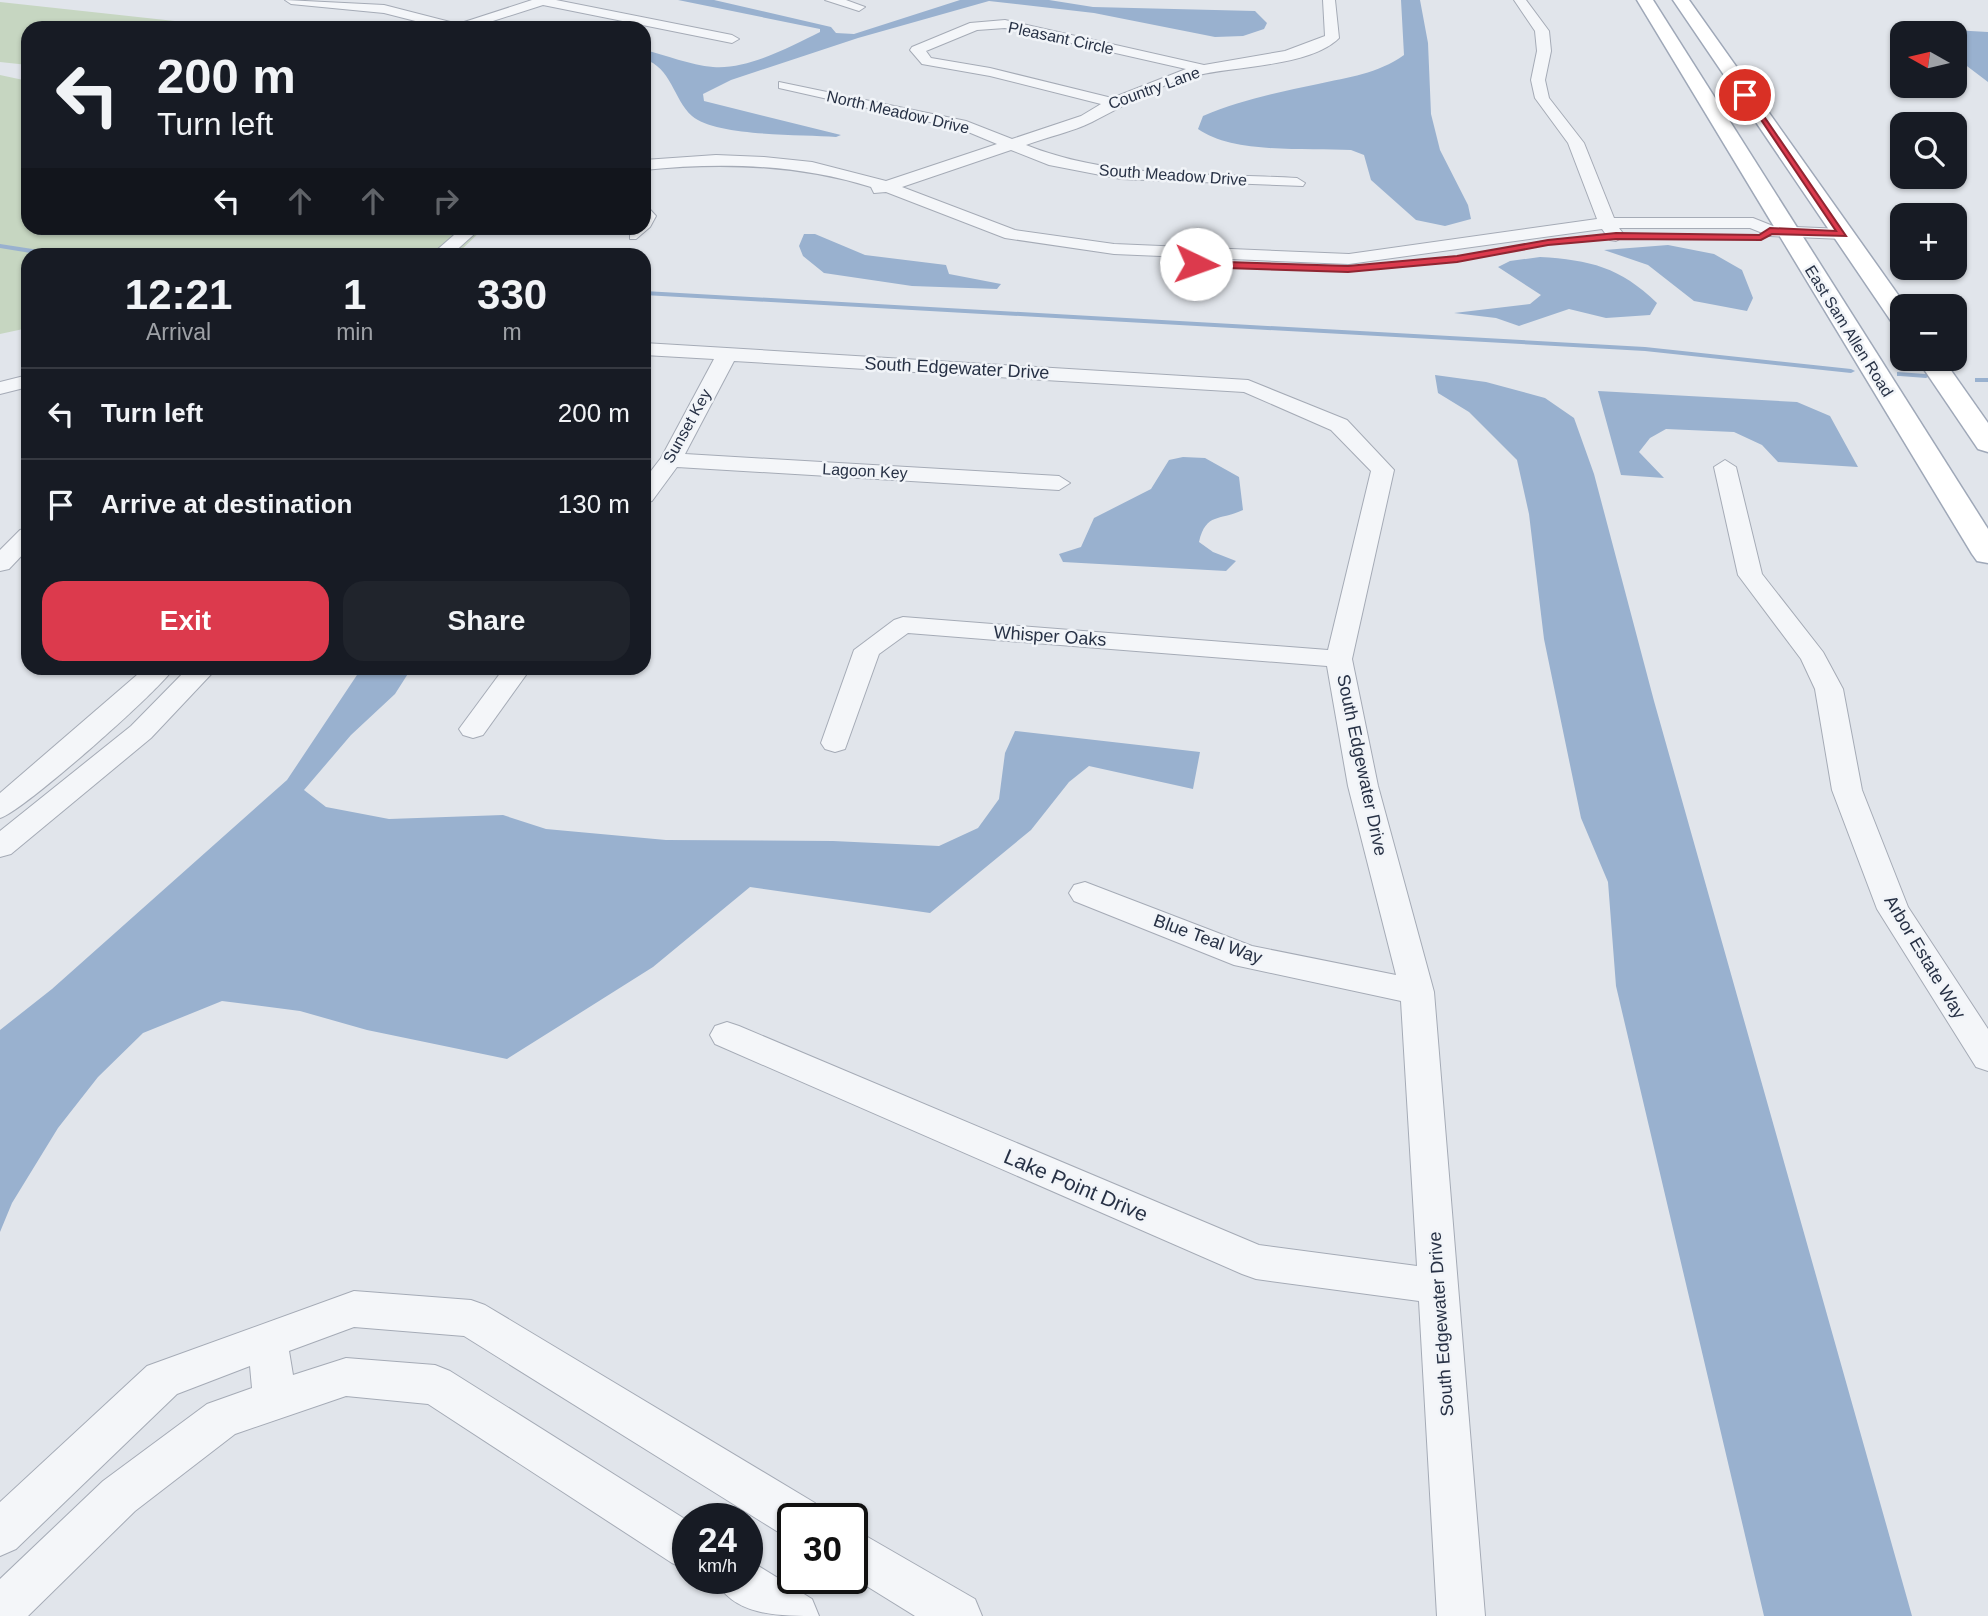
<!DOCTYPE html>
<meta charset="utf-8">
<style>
:root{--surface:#171b24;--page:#20242c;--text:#f1f3f6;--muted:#9ea1a6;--line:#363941;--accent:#dc3a4d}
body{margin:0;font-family:Helvetica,sans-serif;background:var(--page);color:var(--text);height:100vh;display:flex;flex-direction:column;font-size:26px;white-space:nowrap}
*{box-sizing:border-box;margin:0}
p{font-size:23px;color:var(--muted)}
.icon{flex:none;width:38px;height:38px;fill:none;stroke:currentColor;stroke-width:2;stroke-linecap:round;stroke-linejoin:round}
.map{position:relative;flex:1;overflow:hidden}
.sheet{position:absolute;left:21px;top:248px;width:630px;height:427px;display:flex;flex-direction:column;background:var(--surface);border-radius:21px;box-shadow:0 2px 5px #0004}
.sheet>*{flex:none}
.hud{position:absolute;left:21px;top:21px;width:630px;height:214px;border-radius:21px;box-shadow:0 2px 5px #0004;background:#171b24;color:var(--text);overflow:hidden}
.needle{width:46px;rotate:278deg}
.tools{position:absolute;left:1890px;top:21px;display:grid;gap:14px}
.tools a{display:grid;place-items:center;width:77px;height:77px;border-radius:14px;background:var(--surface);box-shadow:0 2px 5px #0004;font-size:35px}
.speed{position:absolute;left:672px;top:1503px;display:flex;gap:14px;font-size:35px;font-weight:700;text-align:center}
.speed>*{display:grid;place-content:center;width:91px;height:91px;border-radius:50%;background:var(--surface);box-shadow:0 2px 5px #0004;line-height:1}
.speed small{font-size:18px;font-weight:400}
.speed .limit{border:4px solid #111;border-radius:10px;background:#fff;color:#111}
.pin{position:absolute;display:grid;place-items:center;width:60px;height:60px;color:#fff;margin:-30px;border:4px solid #fff;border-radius:50%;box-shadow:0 2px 7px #0007}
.me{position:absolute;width:77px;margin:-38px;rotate:93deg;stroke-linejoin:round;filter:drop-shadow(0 0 5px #0008)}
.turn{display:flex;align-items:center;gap:24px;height:147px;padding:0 21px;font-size:32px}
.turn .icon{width:91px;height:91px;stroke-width:2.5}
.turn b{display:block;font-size:49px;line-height:60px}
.lanes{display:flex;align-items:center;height:66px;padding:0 21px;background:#0003;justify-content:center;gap:35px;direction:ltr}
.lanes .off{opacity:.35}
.eta{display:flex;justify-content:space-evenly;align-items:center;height:119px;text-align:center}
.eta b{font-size:42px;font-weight:700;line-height:49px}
.action{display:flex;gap:14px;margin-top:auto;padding:14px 21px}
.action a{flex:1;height:80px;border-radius:21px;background:var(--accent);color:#fff;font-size:28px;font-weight:700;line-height:80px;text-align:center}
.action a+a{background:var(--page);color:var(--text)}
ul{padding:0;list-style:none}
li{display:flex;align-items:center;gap:21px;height:91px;padding:0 21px;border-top:2px solid var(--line)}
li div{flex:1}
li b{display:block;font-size:26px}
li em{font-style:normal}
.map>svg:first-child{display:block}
.green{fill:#c6d6c1}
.water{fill:#99b1cf}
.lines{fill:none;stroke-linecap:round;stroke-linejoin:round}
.stream{fill:#99b1cf;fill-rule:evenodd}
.service-casing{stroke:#a5abb6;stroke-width:2}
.minor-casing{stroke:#a5abb6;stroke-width:2}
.primary-casing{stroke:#9fa8b8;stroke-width:3}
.service{fill:#f4f6f9;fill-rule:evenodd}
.minor{fill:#f4f6f9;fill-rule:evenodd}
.primary{fill:#fff;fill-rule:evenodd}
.route{fill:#dc3a4d;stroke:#8f2632;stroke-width:2}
.labels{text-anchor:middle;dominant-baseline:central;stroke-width:5;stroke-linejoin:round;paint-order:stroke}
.far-street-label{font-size:16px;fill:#273145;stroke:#f1f4f8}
.street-label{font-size:18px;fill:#273145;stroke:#f1f4f8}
.near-street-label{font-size:21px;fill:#273145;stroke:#f1f4f8}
</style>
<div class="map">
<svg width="1988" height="1616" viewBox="0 0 1988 1616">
<rect width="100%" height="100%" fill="#e1e5eb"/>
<g class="green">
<polygon points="0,2 239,28 28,28 28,65 0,62"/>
<polygon points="0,75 28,81 28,228 484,228 456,255 28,256 28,328 0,334"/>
</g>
<g class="water">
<path d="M 678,0 L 714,0 L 831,27 L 836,33 L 854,34 L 960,0 L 1049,0 L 1093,7 L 1255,11 L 1267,23 L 1264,29 L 1243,36 L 1215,37 L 1094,13 L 989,1 L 858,38 L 731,80 L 703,94 L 704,101 L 841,135 L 836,137 C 801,134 716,137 692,116 C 673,99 672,68 644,59 L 644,50 C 666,55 690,65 713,67 C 747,70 790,47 820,32 L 820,29 Z"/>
<path d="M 1401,0 L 1420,0 L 1428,43 L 1431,114 L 1440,150 L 1468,205 L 1471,219 L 1445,226 L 1416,220 L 1371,180 L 1364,155 L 1351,150 C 1307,148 1233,154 1198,129 L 1203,116 C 1240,100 1279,92 1318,84 C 1349,77 1377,74 1404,55 Z"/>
<polygon points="1935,29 1988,32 1988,82 1955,57 1955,33 1929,33"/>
<polygon points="804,234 815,234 865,255 946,265 949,274 1001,284 997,289 912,286 824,273 803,256 799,246"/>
<polygon points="1668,245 1714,254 1742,270 1753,298 1747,311 1694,301 1648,265 1604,250"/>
<path d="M 1540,257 C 1590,260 1620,267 1657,303 L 1650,315 L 1606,318 L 1569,309 L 1519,326 L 1496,318 L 1454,313 L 1530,304 L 1541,295 L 1498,267 L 1510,261 Z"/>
<polygon points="1435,375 1486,382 1545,398 1574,418 1594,474 1654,701 1912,1616 1764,1616 1616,986 1608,882 1581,818 1544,639 1529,514 1517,460 1469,412 1438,393"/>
<polygon points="1598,391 1797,402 1830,416 1858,467 1778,462 1762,445 1734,432 1666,429 1650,438 1639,452 1664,478 1621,475"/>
<path d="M 1183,457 L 1205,458 L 1239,477 L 1243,510 C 1220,521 1206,512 1199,542 L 1213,552 L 1236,561 L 1226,571 L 1063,562 L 1059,554 L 1081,547 L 1094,518 L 1151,489 L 1169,460 Z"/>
<polygon points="361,669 411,669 395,694 351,735 304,790 326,807 389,819 503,815 546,829 666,840 833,841 939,846 978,828 999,799 1005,753 1015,731 1200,752 1193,789 1089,766 1069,782 1031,830 930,913 750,887 653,967 507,1059 367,1030 300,1011 222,1001 143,1033 98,1077 58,1128 12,1203 0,1232 0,1030 52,989 287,780"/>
</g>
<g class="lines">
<g class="stream">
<polygon points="0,244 65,254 68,256 49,256 0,248"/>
<polygon points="644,291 1645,347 1851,369 1855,371 1851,373 1645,351 644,295"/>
<polygon points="1897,372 1926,374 1930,376 1926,378 1900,376 1897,376"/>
<rect x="1975" y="378" width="13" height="4"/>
</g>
<defs>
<polygon id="service" points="644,203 656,216 650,227 636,239 630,239 630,235 639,228 644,228 646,216"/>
<g id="minor">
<polygon points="285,0 384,5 458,24 532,0 556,0 732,35 739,39 732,43 543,5 471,28 443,28 384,13 291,4"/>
<polygon points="825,0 846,0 865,7 859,11"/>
<path d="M 1323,0 L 1335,0 L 1339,38 C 1310,67 1233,66 1194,76 C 1157,85 1126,105 1092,122 C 1072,132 1047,137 1026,145 C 1111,179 1207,173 1297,178 L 1305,183 L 1303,186 L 1121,179 L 1049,165 L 1011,150 L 902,187 L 1015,230 L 1114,244 L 1349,254 L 1597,219 L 1568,143 L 1535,98 L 1531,80 L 1537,51 L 1535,31 L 1514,0 L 1526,0 L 1549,31 L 1551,51 L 1545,80 L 1549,98 L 1584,143 L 1614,218 L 1753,218 L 1773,226 L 1843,229 L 1852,234 L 1843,239 L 1770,236 L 1750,228 L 1619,228 L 1625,236 L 1616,241 L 1610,240 L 1602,229 L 1349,264 L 1114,254 L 1005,238 L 886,192 L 874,193 L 871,187 C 797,164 721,162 644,170 L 644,160 L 716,155 L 764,157 L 812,162 L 886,181 L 997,144 L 961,129 L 779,88 L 779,82 L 966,121 L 1012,139 L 1081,116 L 1101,104 L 990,76 L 922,64 L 910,50 L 912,47 L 970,23 L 1005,20 L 1204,65 L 1285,51 L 1325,36 ZM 1005,28 L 1186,69 L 1112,98 L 990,68 L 931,58 L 926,51 L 977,30 Z"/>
<polygon points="462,228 481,228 450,256 430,256"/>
<polygon points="644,343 1248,380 1347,420 1394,470 1352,659 1378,786 1434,992 1485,1616 1437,1616 1419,1301 1256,1279 1242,1274 715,1044 710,1035 715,1026 727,1022 739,1026 1259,1245 1417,1266 1401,1001 1234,965 1074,901 1069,893 1074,885 1085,882 1252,946 1396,975 1348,786 1327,666 908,633 879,654 845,749 835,752 825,749 821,743 854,650 894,620 903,617 1328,650 1371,471 1331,430 1244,392 734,361 685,454 1059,476 1070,483 1059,490 677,467 652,501 644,503 644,480 661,458 714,359 644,355"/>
<polygon points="28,375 28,387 0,394 0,382"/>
<polygon points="1725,460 1736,467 1762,574 1823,652 1843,689 1862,790 1908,907 1988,1029 1988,1071 1976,1067 1877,909 1832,790 1815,689 1801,659 1738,575 1714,467"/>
<polygon points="28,528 28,549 9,569 0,571 0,550 20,530"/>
<path d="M 145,668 L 174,668 C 158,692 23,811 0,818 L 0,793 Z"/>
<polygon points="188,668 217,668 151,738 11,854 0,857 0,831 131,726"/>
<polygon points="504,668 531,668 483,735 473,738 463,735 459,729"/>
<polygon points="354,1291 471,1300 485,1305 815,1503 821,1519 793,1519 793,1539 783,1535 464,1336 354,1327 289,1351 293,1375 346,1358 435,1365 450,1371 688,1521 688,1570 672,1563 428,1404 346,1396 235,1434 135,1511 28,1616 0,1616 0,1579 103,1481 207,1404 252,1388 250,1366 177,1394 16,1549 0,1556 0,1502 147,1366"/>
<polygon points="852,1528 975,1599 982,1616 915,1616 852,1577"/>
<path d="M 747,1559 L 812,1599 L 819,1616 C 777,1616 733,1616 714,1578 L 747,1578 Z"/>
</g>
<g id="primary">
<polygon points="1637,0 1653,0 1988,529 1988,563 1977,561 1972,554"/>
<polygon points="1673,0 1689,0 1906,306 1902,306 1902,326 1893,324"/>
<polygon points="1917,359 1943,359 1988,423 1988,452 1978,449"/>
</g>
</defs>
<use href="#service" class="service-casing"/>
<use href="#minor" class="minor-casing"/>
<use href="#primary" class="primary-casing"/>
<use href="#service" class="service"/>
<use href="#minor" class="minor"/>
<use href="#primary" class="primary"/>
</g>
<polygon class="route" points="1743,93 1748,93 1846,236 1772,234 1761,240 1616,239 1548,245 1457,262 1348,272 1196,267 1191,264 1196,261 1348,266 1457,256 1548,240 1616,233 1759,235 1770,228 1836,231"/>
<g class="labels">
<g class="far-street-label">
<text transform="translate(1061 38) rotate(12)">Pleasant Circle</text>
<text transform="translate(1154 88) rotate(-20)">Country Lane</text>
<text transform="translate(898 112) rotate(13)">North Meadow Drive</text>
<text transform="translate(1173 175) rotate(4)">South Meadow Drive</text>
<text transform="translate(1849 331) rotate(58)">East Sam Allen Road</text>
<text transform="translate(687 426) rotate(-61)">Sunset Key</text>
<text transform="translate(865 471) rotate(3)">Lagoon Key</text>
</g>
<g class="street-label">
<text transform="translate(957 368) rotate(3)">South Edgewater Drive</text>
<text transform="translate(1050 636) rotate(4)">Whisper Oaks</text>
<text transform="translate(1362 765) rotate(78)">South Edgewater Drive</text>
<text transform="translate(1208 939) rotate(20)">Blue Teal Way</text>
<text transform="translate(1925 957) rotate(59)">Arbor Estate Way</text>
<text transform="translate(1441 1324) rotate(-94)">South Edgewater Drive</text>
</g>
<g class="near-street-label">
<text transform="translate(1076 1185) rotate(23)">Lake Point Drive</text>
</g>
</g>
</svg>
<div class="tools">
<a><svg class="needle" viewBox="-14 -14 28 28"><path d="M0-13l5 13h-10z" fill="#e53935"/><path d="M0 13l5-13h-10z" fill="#9ea1a6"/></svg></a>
<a><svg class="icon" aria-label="search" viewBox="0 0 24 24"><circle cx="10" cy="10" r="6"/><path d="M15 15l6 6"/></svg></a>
<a>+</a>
<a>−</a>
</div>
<div class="speed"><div>24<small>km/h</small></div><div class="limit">30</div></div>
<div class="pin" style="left:1745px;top:95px;background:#d93025"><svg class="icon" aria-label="arrive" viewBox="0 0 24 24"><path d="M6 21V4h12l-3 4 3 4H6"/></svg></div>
<svg class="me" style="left:1196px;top:264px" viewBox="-20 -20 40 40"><circle r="19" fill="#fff"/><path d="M0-13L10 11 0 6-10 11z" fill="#dc3a4d"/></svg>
<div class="hud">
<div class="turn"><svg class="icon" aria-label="left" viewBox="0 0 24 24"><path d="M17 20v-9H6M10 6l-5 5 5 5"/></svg><div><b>200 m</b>Turn left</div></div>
<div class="lanes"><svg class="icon" aria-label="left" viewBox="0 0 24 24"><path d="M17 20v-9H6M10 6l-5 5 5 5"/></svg><svg class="icon off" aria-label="ahead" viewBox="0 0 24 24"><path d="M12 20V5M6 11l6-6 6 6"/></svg><svg class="icon off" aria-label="ahead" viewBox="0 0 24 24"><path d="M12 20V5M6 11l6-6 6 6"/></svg><svg class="icon off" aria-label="right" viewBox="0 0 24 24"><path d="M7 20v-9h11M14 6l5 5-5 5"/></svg></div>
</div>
<section class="sheet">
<div class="eta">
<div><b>12:21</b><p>Arrival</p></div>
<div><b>1</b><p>min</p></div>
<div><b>330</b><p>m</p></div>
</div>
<ul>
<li><svg class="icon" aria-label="left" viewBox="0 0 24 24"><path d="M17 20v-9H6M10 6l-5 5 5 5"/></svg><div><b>Turn left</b></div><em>200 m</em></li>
<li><svg class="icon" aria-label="arrive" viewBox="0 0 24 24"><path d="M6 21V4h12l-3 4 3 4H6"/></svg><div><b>Arrive at destination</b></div><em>130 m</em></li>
</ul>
<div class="action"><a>Exit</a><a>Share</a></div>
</section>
</div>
